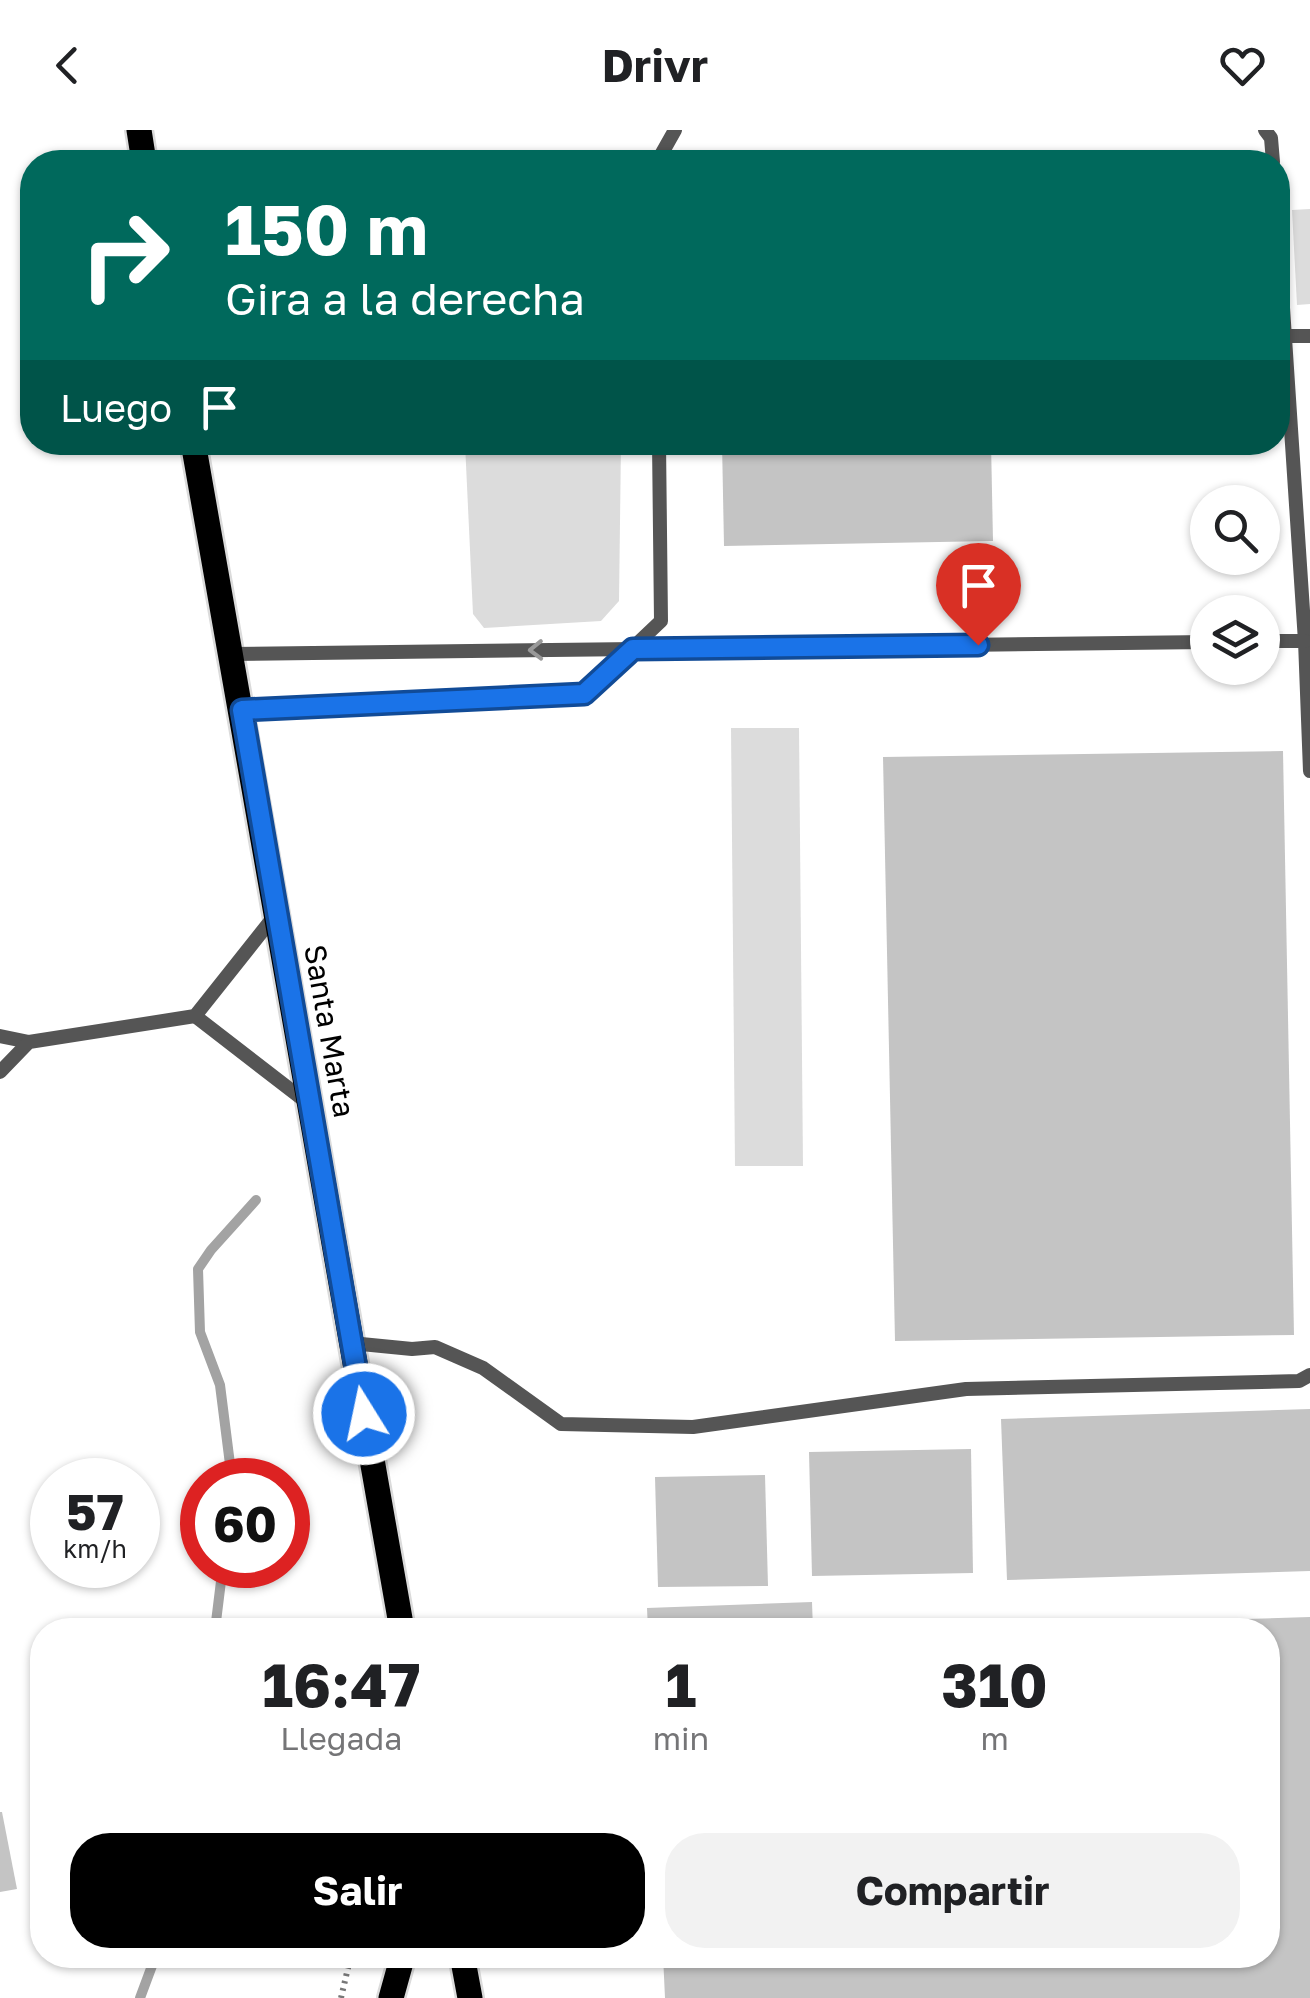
<!DOCTYPE html>
<html lang="es">
<style>
:root{--surface:#fff;--page:#f2f2f2;--text:#202124;--muted:#757577;--accent:#000}
body{margin:0;font-family:"Golos Text",sans-serif;background:var(--page);color:var(--text);height:100vh;display:flex;flex-direction:column;font-size:38px;white-space:nowrap}
*{box-sizing:border-box;margin:0}
p{font-size:32px;color:var(--muted)}
.icon{flex:none;width:55px;height:55px;fill:none;stroke:currentColor;stroke-width:2;stroke-linecap:round;stroke-linejoin:round}
.map{position:relative;flex:1;overflow:hidden}
.sheet{position:absolute;left:30px;top:1488px;width:1250px;height:350px;display:flex;flex-direction:column;background:var(--surface);border-radius:40px;box-shadow:0 2px 8px #0004}
.sheet>*{flex:none}
.guide{position:absolute;left:20px;top:20px;width:1270px;height:305px;border-radius:40px;box-shadow:0 2px 8px #0004;background:#00695c;color:#fff;overflow:hidden}
.tools{position:absolute;left:1190px;top:355px;display:grid;gap:20px}
.tools a{display:grid;place-items:center;width:90px;height:90px;border-radius:50%;background:var(--surface);box-shadow:0 2px 8px #0004;font-size:50px}
.speed{position:absolute;left:30px;top:1328px;display:flex;gap:20px;font-size:50px;font-weight:700;text-align:center}
.speed>*{display:grid;place-content:center;width:130px;height:130px;border-radius:50%;background:var(--surface);box-shadow:0 2px 8px #0004;line-height:1}
.speed small{font-size:25px;font-weight:400}
.speed .limit{border:15px solid #d22;background:#fff;color:#111}
.pin{position:absolute;display:grid;place-items:center;width:85px;height:85px;color:#fff;margin:-102px -42px;border-radius:50% 50% 50% 0;rotate:-45deg;box-shadow:0 0 10px #0007}
.pin .icon{rotate:45deg}
.me{position:absolute;width:110px;margin:-55px;rotate:350deg;stroke-linejoin:round;filter:drop-shadow(0 0 8px #0008)}
.turn{display:flex;align-items:center;gap:35px;height:210px;padding:0 40px;font-size:45px}
.turn .icon{width:130px;height:130px;stroke-width:2.5}
.turn b{display:block;font-size:70px;line-height:85px}
.then{display:flex;align-items:center;height:95px;padding:0 40px;background:#0003;gap:20px;font-size:38px}
.eta{display:flex;justify-content:space-evenly;align-items:center;height:170px;text-align:center}
.eta b{font-size:60px;font-weight:700;line-height:70px}
.action{display:flex;gap:20px;margin-top:auto;padding:20px 40px}
.action a{flex:1;height:115px;border-radius:40px;background:var(--accent);color:#fff;font-size:40px;font-weight:700;line-height:115px;text-align:center}
.action a+a{background:var(--page);color:var(--text)}
header{display:flex;justify-content:space-between;align-items:center;height:130px;padding:0 40px;background:var(--surface);font-size:45px;font-weight:700}
.map>svg:first-child{display:block}
.green{fill:#dcdcdc}
.lines{fill:none;stroke-linecap:round;stroke-linejoin:round}
.stream{stroke:#a3a3a3;stroke-width:10}
.building{fill:#c4c4c4}
.primary-casing{stroke:#dbdbdb;stroke-width:30}
.path{stroke:#777;stroke-width:6;stroke-dasharray:2.5 5;stroke-linecap:butt}
.lane{stroke:#555;stroke-width:14}
.primary{stroke:#000;stroke-width:25}
.oneway{stroke:#999}
.route-casing{stroke:#114b97;stroke-width:25}
.route{stroke:#1a73e8;stroke-width:18}
.labels{text-anchor:middle;dominant-baseline:central;stroke-width:8;stroke-linejoin:round;paint-order:stroke}
.street-label{font-size:30px;fill:#000;stroke:#fff}
</style>
<header><svg class="icon" aria-label="back" viewBox="0 0 24 24"><path d="M15 5l-7 7 7 7"/></svg>Drivr<svg class="icon" aria-label="heart" viewBox="0 0 24 24"><path d="M12 20l-8-8c-3-5 5-10 8-4 3-6 11-1 8 4z"/></svg></header>
<div class="map">
<svg width="1310" height="1868" viewBox="0 0 1310 1868">
<rect width="100%" height="100%" fill="#fff"/>
<g class="green">
<polygon points="1310,79 1310,174 1297,175 1292,80"/>
<polygon points="465,313 621,313 619,471 601,491 484,498 473,484"/>
<polygon points="731,598 799,598 803,1036 735,1036"/>
</g>
<g class="lines">
<g class="stream">
<polyline points="232,1350 220,1255 200,1202 198,1139 211,1120 256,1070"/>
<polyline points="215,1500 223,1435"/>
<polyline points="140,1868 156,1825"/>
</g>
</g>
<g class="building">
<polygon points="914,27 915,32 721,32 721,29"/>
<polygon points="722,312 991,312 993,411 724,416"/>
<polygon points="1283,621 1294,1205 895,1211 883,627"/>
<polygon points="1310,1279 1310,1441 1007,1450 1001,1289"/>
<polygon points="971,1319 973,1443 812,1446 809,1322"/>
<polygon points="765,1345 768,1456 658,1457 655,1347"/>
<polygon points="812,1472 813,1500 648,1500 647,1478"/>
<polygon points="1310,1487 1310,1868 665,1868 663,1825 1268,1825 1268,1500 978,1500 978,1497"/>
<polygon points="0,1682 2,1682 17,1759 0,1762"/>
</g>
<g class="lines">
<defs>
<g id="primary">
<polyline points="139,0 144,32"/>
<polyline points="193,312 402,1500"/>
<polyline points="462,1825 470,1868"/>
<polyline points="391,1868 403,1825"/>
</g>
</defs>
<use href="#primary" class="primary-casing"/>
<polyline class="path" points="341,1868 351,1825"/>
<g class="lane">
<polyline points="1265,0 1271,8 1273,32"/>
<polyline points="657,32 675,0"/>
<polyline points="1278,102 1305,511 1310,641"/>
<polyline points="1285,206 1310,206"/>
<polyline points="1262,511 1305,511"/>
<polyline points="231,524 1208,512"/>
<polyline points="242,580 584,564 661,491 659,312"/>
<polyline points="195,886 309,974"/>
<polyline points="0,906 29,912"/>
<polyline points="0,942 29,912 195,886 276,784"/>
<polyline points="351,1213 412,1219 435,1217 483,1238 561,1294 693,1297 966,1259 1299,1251 1310,1245"/>
</g>
<use href="#primary" class="primary"/>
</g>
<defs><path id="oneway-chevron" d="M-2-3.5L2.5 0L-2 3.5" fill="none" stroke-width="1.6" stroke-linecap="round" stroke-linejoin="round" transform="scale(2.5)"/></defs>
<use class="oneway" href="#oneway-chevron" transform="translate(536 520) rotate(179)"/>
<g class="lines">
<defs>
<polyline id="route" points="364,1284 242,580 584,564 633,519 978,515"/>
</defs>
<use href="#route" class="route-casing"/>
<use href="#route" class="route"/>
</g>
<g class="labels">
<g class="street-label">
<text transform="translate(330 901) rotate(80)">Santa Marta</text>
</g>
</g>
</svg>
<div class="tools">
<a><svg class="icon" aria-label="search" viewBox="0 0 24 24"><circle cx="10" cy="10" r="6"/><path d="M15 15l6 6"/></svg></a>
<a><svg class="icon" aria-label="layers" viewBox="0 0 24 24"><path d="M12 4l9 5-9 5-9-5zM3 14l9 5 9-5"/></svg></a>
</div>
<div class="speed"><div>57<small>km/h</small></div><div class="limit">60</div></div>
<div class="pin" style="left:978px;top:515px;background:#d93025"><svg class="icon" aria-label="arrive" viewBox="0 0 24 24"><path d="M6 21V4h12l-3 4 3 4H6"/></svg></div>
<svg class="me" style="left:364px;top:1284px" viewBox="-20 -20 40 40"><circle r="17" fill="#1a73e8" stroke="#fff" stroke-width="3"/><path d="M0-11L8 9 0 5-8 9z" fill="#fff"/></svg>
<div class="guide">
<div class="turn"><svg class="icon" aria-label="right" viewBox="0 0 24 24"><path d="M7 20v-9h11M14 6l5 5-5 5"/></svg><div><b>150 m</b>Gira a la derecha</div></div>
<div class="then">Luego<svg class="icon" aria-label="arrive" viewBox="0 0 24 24"><path d="M6 21V4h12l-3 4 3 4H6"/></svg></div>
</div>
<section class="sheet">
<div class="eta">
<div><b>16:47</b><p>Llegada</p></div>
<div><b>1</b><p>min</p></div>
<div><b>310</b><p>m</p></div>
</div>
<div class="action"><a>Salir</a><a>Compartir</a></div>
</section>
</div>
